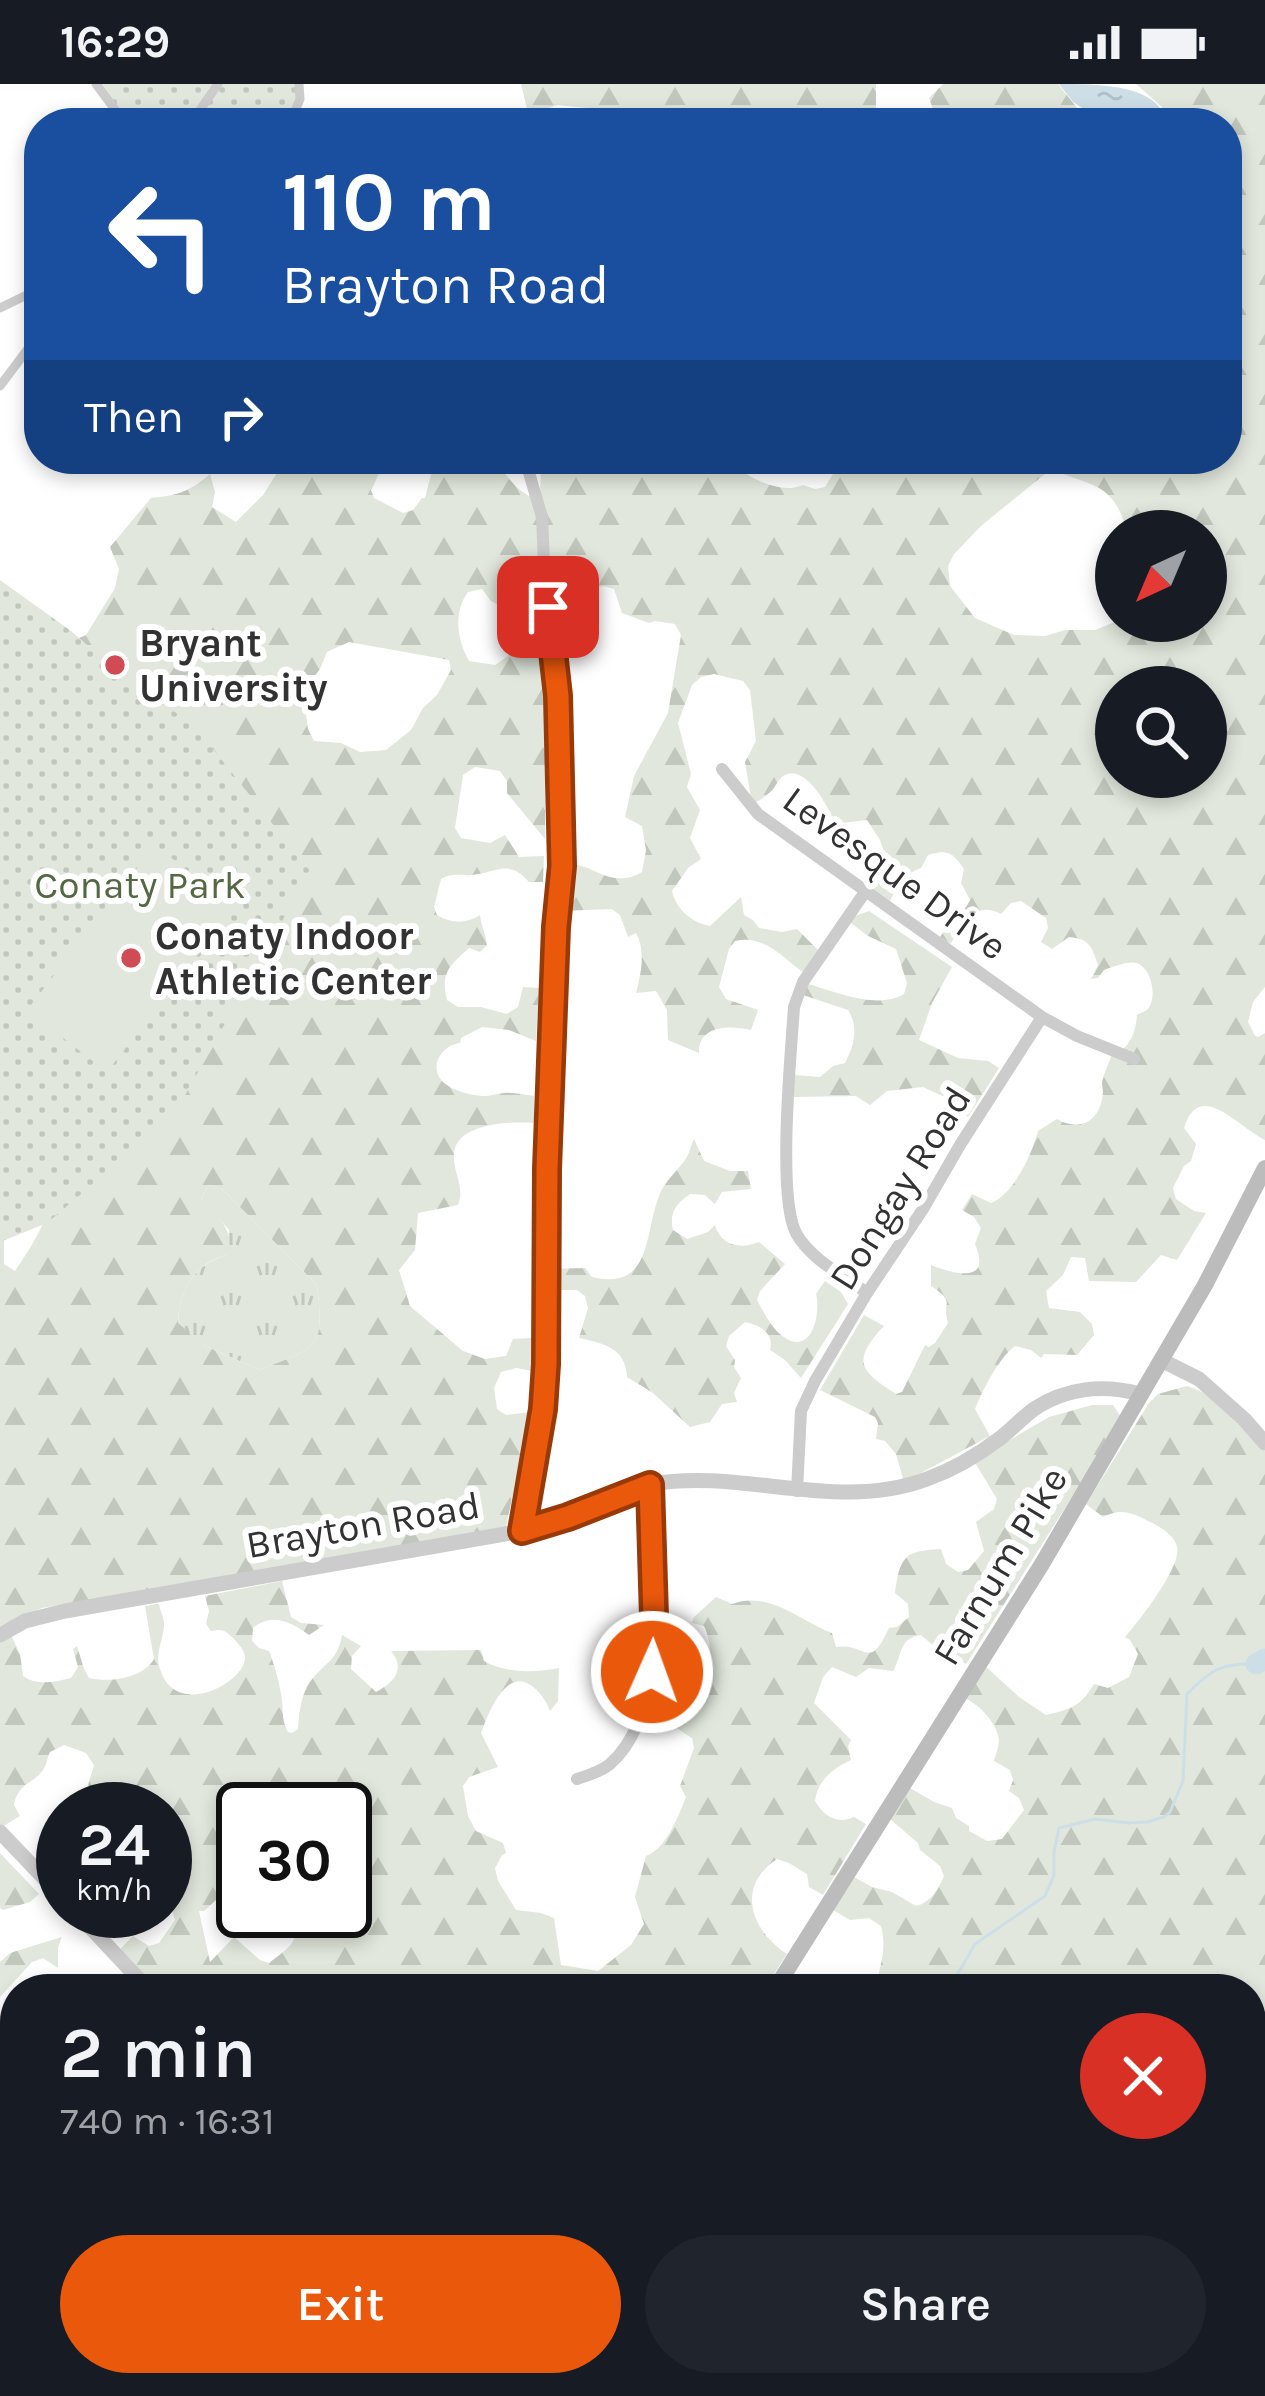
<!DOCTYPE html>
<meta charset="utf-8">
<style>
:root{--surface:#171b24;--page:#20242c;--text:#f1f3f6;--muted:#9ea1a6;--accent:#ea580c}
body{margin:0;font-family:Karla,sans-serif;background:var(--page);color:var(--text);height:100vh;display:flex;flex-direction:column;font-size:45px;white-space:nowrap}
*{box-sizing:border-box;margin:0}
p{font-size:39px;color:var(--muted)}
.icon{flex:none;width:66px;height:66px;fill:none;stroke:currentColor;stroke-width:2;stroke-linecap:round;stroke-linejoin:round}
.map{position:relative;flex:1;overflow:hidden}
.details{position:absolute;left:0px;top:1890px;width:1266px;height:423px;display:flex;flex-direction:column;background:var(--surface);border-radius:48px 48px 0 0;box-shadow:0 6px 18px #0003}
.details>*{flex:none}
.hud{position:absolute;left:24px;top:24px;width:1218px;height:366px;border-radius:48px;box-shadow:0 6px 18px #0003;background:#1a4fa0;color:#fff;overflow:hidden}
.needle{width:78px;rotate:224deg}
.tools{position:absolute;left:1095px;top:426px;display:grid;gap:24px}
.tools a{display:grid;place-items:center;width:132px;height:132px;border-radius:50%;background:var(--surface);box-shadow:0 6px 18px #0003;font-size:60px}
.speed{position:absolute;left:36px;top:1698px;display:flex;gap:24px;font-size:60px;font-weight:700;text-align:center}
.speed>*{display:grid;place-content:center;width:156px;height:156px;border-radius:50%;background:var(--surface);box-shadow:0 6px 18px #0003;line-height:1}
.speed small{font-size:30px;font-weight:400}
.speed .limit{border:6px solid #111;border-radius:18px;background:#fff;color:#111}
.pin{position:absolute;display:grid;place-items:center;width:102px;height:102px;color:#fff;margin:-51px;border-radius:24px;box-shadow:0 6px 18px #0006}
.me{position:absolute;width:132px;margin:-66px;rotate:2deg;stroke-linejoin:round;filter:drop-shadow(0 0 9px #0008)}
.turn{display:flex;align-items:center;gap:42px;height:252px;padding:0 60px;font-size:54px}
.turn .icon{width:156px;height:156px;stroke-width:2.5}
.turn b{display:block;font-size:84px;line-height:102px}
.then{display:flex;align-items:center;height:114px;padding:0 60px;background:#0003;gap:24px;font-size:45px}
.round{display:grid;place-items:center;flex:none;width:126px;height:126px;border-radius:63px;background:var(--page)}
.overview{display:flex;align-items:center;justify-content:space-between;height:204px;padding:0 60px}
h1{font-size:72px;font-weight:600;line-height:90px}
.button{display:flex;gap:24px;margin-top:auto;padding:24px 60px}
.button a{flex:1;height:138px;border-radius:72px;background:var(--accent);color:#fff;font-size:48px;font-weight:600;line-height:138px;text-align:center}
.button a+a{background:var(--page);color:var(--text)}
.status{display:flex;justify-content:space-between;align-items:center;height:84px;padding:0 60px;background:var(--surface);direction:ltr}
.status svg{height:33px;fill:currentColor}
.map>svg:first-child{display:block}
.grass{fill:url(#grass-tufts)}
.forest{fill:url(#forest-firs);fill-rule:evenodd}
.wetland{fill:url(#wetland-marsh)}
.park{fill:url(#park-dots)}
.garden{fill:#e1e7dc}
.water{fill:url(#water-ripples)}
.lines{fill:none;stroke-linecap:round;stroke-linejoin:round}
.stream{stroke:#cedee7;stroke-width:3}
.river{stroke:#cedee7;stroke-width:21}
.pedestrian{stroke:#ccc;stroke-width:9}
.minor{stroke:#ccc;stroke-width:12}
.tertiary{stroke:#ccc;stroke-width:15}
.secondary{stroke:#bcbcbc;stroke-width:16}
.route-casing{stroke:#983908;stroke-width:30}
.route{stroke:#ea580c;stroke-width:21}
.poi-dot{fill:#d14b54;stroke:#fff;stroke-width:4.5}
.labels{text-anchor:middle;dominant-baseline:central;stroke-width:12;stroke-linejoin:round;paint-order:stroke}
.poi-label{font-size:39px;font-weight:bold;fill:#323232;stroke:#fff;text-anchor:start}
.street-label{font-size:39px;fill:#323232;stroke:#fff}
.park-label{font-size:39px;fill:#556844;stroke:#fff}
</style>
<div class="status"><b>16:29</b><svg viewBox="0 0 49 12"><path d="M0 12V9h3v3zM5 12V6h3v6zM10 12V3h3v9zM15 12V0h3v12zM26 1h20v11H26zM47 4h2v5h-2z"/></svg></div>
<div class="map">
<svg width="1265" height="2312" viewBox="0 0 1265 2312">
<defs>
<pattern id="grass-tufts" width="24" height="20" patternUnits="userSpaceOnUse" patternTransform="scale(3)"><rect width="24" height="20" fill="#e1e7dc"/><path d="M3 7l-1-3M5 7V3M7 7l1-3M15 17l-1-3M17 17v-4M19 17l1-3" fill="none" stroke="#c2c7bd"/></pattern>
<pattern id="forest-firs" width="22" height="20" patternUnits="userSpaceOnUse" patternTransform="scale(3)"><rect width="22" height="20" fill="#e1e7dc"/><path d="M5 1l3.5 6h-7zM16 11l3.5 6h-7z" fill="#c2c7bd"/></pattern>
<pattern id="wetland-marsh" width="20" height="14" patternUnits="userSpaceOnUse" patternTransform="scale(3)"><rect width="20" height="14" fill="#e1e7dc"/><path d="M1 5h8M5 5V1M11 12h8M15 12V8" fill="none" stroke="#c2c7bd"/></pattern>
<pattern id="park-dots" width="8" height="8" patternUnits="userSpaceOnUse" patternTransform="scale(3)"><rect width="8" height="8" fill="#e1e7dc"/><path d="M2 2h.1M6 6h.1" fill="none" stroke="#c2c7bd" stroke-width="1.8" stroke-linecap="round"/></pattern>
<pattern id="water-ripples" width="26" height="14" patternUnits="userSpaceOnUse" patternTransform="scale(3)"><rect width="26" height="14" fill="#cedee7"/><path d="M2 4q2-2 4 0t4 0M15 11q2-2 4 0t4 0" fill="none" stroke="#b1bfc7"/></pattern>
</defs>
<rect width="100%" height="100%" fill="#fff"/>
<path class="grass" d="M 209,1101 L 223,1106 L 317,1201 C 325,1268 317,1262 260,1286 L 205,1262 L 178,1240 C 179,1207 193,1181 226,1171 L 229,1146 L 201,1114 Z"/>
<g class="forest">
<polygon points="521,0 876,0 876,39 644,39 638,29 557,21 539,28 527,25"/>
<polygon points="943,0 1058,0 1089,39 924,39 934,28 929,14"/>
<path d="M 1136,0 L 1265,0 L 1265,903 L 1253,918 L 1248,938 L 1255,952 L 1258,953 L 1265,949 L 1265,1056 C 1238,1043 1199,994 1184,1044 L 1196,1060 L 1191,1077 L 1184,1082 L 1173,1104 L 1176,1115 L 1194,1127 L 1206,1129 L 1177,1176 L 1161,1171 L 1136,1198 L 1089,1197 L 1085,1174 L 1071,1173 L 1063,1191 L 1046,1207 L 1049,1224 L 1080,1228 L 1092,1240 L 1094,1251 L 1077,1271 L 1044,1270 L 1041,1274 L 1031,1266 L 1015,1262 C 999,1274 983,1305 975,1325 L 990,1352 L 904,1398 L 896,1370 L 885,1357 L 876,1355 L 878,1339 L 875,1333 L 820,1306 L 864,1231 L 884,1242 C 851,1277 860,1287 896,1310 L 902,1308 L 925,1261 L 929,1263 L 935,1259 L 948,1239 C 941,1217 957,1219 931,1202 L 931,1181 C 951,1189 993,1202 975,1160 L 981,1144 L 974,1133 L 962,1126 L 972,1110 L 991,1119 C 1014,1110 1032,1070 1038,1047 L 1057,1035 C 1081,1049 1101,1036 1103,1008 C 1103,1005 1102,1002 1102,998 C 1104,989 1109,979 1112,970 C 1130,966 1136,947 1137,931 C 1140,929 1144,928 1147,926 C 1158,915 1152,883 1136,879 C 1127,877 1113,883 1104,886 L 1098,894 L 1091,895 L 1098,881 C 1092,862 1089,855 1069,853 L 1052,865 L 1041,858 L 1048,844 L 1046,834 L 1021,817 L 1011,819 L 1001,830 C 974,816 966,840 950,860 L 940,853 C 949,839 963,830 970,816 L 961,799 L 964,785 C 953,769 948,765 928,771 L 921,784 C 905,789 897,803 890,817 L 864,799 L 885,772 L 880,756 L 867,736 L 834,740 C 831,726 804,675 782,693 C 777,697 775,705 769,709 C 764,714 758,717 752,720 L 745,678 L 756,657 L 750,606 L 743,597 L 714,590 L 701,593 L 692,601 L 678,639 L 691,690 L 687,703 L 700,726 L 690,754 L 701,775 L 688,784 L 672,807 C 676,825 692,839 710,842 L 741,813 L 744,831 L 753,836 L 759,844 L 782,848 L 797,845 L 821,869 L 807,891 C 784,876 766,850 735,857 L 729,865 L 719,903 L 726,915 L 758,926 L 751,946 C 730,941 698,941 699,969 L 668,956 L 667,926 L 656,907 L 636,909 C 641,890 646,867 636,849 L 628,853 L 620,831 L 612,825 L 560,827 L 561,778 C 571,780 583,781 592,786 C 609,794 624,799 642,788 L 646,766 L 642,742 L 625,733 L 634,692 L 668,629 L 681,551 L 675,540 L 655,537 L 649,539 L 622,529 L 614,505 L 603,502 L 548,514 L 550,553 L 538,554 L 545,639 L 545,755 L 507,709 L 507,697 L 500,687 L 475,683 L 463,691 L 455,744 L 461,754 L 490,759 L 505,751 L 519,773 L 544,772 L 543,798 L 529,798 C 509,774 496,789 472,791 C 458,792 454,788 441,795 L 434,823 L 437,831 C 452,840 466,840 480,831 C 481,842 486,851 487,861 L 480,868 L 469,864 C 450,881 440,889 447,916 L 458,923 L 481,923 L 507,930 L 518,923 L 523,903 L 539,904 L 536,957 L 509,946 L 482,943 L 461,954 L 460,959 C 440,961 426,987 447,1001 C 453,1006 467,1010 475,1011 C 487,1014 494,1010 504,1009 C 514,1008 525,1011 534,1012 L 534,1039 C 510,1037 452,1039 454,1073 C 454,1091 465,1103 458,1121 L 418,1129 L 415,1166 L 399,1186 L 410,1222 L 463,1267 L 485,1275 L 506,1272 L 513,1255 L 532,1254 L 532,1287 L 516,1284 L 501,1288 L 494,1304 L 497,1325 L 506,1331 L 530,1328 L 506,1443 L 42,1524 L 0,1542 L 0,1145 L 4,1153 L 4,1180 L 15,1187 C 31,1163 46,1141 51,1113 L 70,558 L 86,551 L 115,504 L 119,485 L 110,463 L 151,414 C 176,412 191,407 210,390 L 215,408 L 212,423 L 236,438 L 263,411 L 286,375 L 386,375 L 371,406 L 374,414 L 403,429 L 413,426 L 422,414 L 425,414 L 435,375 L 495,375 C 506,392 519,411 540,416 L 541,375 L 725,375 C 745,391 778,412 803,401 L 815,405 L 825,403 L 842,375 L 1227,375 L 1227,39 L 1158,39 L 1163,27 L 1162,23 ZM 1051,385 C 1093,403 1113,398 1127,447 L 1206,447 L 1206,537 L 1117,537 L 1095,546 L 1065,546 L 1045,552 L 1014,551 L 975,534 L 950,502 L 948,482 L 954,470 L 981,442 ZM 482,505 L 491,517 L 514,529 L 515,554 L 510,554 L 508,572 L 495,581 L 469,577 C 457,555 453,529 468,508 ZM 349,558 L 449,576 L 451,586 L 437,611 L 423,624 L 411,646 L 386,666 L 360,668 L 341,659 L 314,657 L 308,645 L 303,608 L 320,585 L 327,568 ZM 1116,603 L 1206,603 L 1206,693 L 1116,693 ZM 209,1101 L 223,1106 L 317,1201 C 325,1268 317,1262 260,1286 L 205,1262 L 178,1239 C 179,1207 194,1180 226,1171 C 237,1146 216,1131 201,1114 Z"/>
<path d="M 869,827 L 952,883 L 932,919 L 919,956 L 958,974 L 988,977 L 999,984 L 968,1033 L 951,1016 L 923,1003 L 887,1007 L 870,1021 L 856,1012 L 793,1013 L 794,991 L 820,993 L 833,982 L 845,979 C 854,962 859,943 848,926 L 803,911 L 808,900 C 836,908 878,926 904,910 L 907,899 L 896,865 L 868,852 L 851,839 L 855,832 Z"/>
<path d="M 694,1055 L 704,1077 L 730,1087 L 748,1087 L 751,1105 L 722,1108 L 715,1120 L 705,1111 L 690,1110 C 676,1120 669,1128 673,1146 L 687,1155 L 708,1148 L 715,1141 C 720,1161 740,1166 759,1158 L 785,1180 L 760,1207 L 757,1216 C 764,1229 773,1248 787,1255 C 813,1270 821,1227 816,1210 L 825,1197 L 841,1208 L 848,1220 L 801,1294 L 785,1276 L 770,1266 C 775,1249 759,1241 745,1238 L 729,1252 L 726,1262 L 735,1276 L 734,1283 L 741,1294 L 734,1309 L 737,1318 L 722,1320 L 710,1338 L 690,1343 L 653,1309 L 627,1293 C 626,1264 603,1259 579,1254 L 588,1224 L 585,1212 L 577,1206 L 548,1206 L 545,1185 L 585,1184 L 592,1193 C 652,1207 644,1151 659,1112 C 664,1097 679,1086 687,1073 C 690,1067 691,1061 694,1055 Z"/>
<path d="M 1187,1302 C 1218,1311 1245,1342 1265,1367 L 1265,2263 L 1261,2277 L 1251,2290 L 1251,1905 L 877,1905 C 878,1881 888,1869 881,1842 L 869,1834 L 850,1836 L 833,1826 L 854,1793 L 872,1803 L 892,1808 L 916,1822 C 931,1818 938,1806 944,1792 L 940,1782 L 920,1766 L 918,1759 L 890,1735 L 910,1704 L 934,1718 L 952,1724 L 956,1734 L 969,1742 L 969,1747 L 987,1757 L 1002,1755 L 1024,1726 L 1019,1714 L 1009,1707 L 1013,1696 L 1010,1686 L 994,1677 C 996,1670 999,1663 999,1656 C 997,1638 979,1621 965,1614 L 985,1582 L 1019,1613 L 1046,1631 C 1071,1625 1080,1623 1094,1600 L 1108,1604 L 1129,1593 L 1138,1570 L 1130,1556 L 1125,1553 C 1139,1537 1183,1481 1177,1462 C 1173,1450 1159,1442 1148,1437 C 1131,1428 1121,1424 1103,1433 L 1086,1420 L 1149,1319 L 1158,1310 Z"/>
<path d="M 1092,1321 L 1113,1321 L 1121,1333 L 1117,1342 L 966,1580 L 941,1568 L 921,1551 C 898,1554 902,1573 893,1587 L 869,1584 L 856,1593 L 832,1583 L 823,1593 L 814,1619 L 851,1656 L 848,1662 L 851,1676 C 833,1684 818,1696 815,1717 C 824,1732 837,1741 854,1733 L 866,1740 L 823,1811 L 809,1803 L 807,1790 L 789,1779 L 777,1775 C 735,1803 751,1846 787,1870 L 764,1905 L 343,1905 L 339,1899 L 327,1896 L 316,1905 L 155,1905 L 119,1866 L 133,1852 L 149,1862 L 159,1859 L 175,1836 L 172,1826 L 165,1819 L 165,1725 C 151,1725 136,1723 123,1723 C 110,1723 95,1725 81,1725 L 94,1681 L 86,1669 L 64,1661 L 50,1668 C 47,1674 47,1681 43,1686 C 33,1700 18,1699 14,1721 L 20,1732 L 2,1743 L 0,1741 L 0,1553 L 10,1549 L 20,1570 L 23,1592 C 37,1602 55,1598 71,1594 L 78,1583 L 73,1565 L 77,1562 L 84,1585 L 89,1594 C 111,1599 143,1594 154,1575 L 145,1522 L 159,1520 C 160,1526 163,1532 164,1538 C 165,1553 154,1569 160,1585 C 176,1637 247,1597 245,1573 C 244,1565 240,1562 235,1556 C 226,1547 224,1544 211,1547 L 206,1540 L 209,1527 L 205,1512 L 282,1497 L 291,1533 L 301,1539 L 324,1541 L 309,1551 C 291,1538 272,1528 253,1544 L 252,1557 L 259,1564 L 269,1567 C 275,1582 280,1601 282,1617 C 283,1629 282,1637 288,1648 L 292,1649 L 298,1645 C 299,1629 301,1611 310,1598 C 324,1578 337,1579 342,1551 L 361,1562 L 352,1572 L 351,1585 L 376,1608 C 394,1599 406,1585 391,1567 L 481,1566 L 484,1577 C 504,1589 536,1589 559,1584 L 558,1617 L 550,1627 C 546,1617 541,1609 532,1602 C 506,1582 488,1630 481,1649 L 498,1683 L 469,1693 L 463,1702 L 468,1732 L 476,1747 L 503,1759 L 506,1769 L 502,1771 L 495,1784 L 498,1797 L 516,1826 L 541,1829 L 554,1834 L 561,1881 L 598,1887 L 631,1861 L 644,1840 L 635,1813 L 646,1772 C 666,1765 678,1733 686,1713 L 680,1702 L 694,1664 L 692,1654 C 675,1644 664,1632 646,1625 L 649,1601 L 695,1610 C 698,1608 702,1607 705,1604 C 715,1594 711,1554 704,1542 L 692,1539 L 694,1533 L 716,1513 L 732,1520 C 769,1506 800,1537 832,1549 L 836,1563 C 867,1558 868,1589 889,1544 L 897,1543 L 909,1533 L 908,1520 L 895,1509 C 900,1472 904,1467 941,1465 L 946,1480 L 958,1488 L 968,1486 L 984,1467 L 976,1438 L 994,1425 L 997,1415 L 974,1377 L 1049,1333 ZM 263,1699 C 284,1700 304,1709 322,1720 L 323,1725 L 345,1725 L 345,1827 L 279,1827 C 306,1853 295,1859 269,1879 L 260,1876 L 234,1853 L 210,1878 L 199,1827 L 204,1827 L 228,1805 L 243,1800 L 243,1758 L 234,1751 L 227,1732 L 239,1713 Z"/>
<polygon points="0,1769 39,1810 30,1818 3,1826 0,1824"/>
<polygon points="62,1853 58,1863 58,1884 43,1874 32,1878 0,1913 0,1878 10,1869"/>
<polygon points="0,1931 15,1945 15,2298 50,2298 46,2312 0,2312"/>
<polygon points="407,2298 517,2298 508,2312 421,2312 409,2305"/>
<polygon points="537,2298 635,2298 622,2312 528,2312"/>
<polygon points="666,2298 1240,2298 1222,2312 654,2312"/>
</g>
<polygon class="wetland" points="93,2298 372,2298 374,2312 77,2312"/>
<g class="park">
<polygon points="96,0 299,0 300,15 290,39 125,39"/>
<polygon points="0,496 71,547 129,597 194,641 310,787 174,1031 47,1139 0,1158"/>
</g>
<polygon class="garden" points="155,761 235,823 107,988 27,926"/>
<path class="water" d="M 1059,0 C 1093,0 1154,0 1164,32 L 1157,39 L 1098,39 L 1090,29 L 1073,18 Z"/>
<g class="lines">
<g class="stream">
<path d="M 949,1905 L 975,1860 L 1045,1812 L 1054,1791 L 1054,1768 L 1059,1744 L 1095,1735 L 1129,1739 L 1147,1738 L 1164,1733 L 1170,1728 L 1183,1697 L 1187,1610 C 1212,1585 1221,1579 1256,1580"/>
<polyline points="550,2312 557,2298"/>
</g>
<polyline class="river" points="1256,1580 1265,1575"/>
<g class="pedestrian">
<polyline points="96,0 125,39"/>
<polyline points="191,39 218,0"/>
<polyline points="290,39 300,15 299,0"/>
<polyline points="0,224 39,205"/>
<polyline points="0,302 39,250"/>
</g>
<g class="minor">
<polyline points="722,685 758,730 1042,933 1077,952 1134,975"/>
<path d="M 865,808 L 803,898 L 794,923 C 791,969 777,1112 796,1149 C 810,1175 844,1192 867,1209"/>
<polyline points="797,1407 801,1327 815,1297 867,1209 923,1125 960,1061 1042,933"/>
<polyline points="522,1447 543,1325 546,1280 547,1085 556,843 562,778 558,612 544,479 542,433 525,375"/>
<path d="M 577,1695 C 588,1691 601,1688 610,1680 C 673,1626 652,1477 650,1401"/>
</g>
<g class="tertiary">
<polyline points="1161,1276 1199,1295 1244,1335 1265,1359"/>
<path d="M 0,1551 L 25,1537 L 65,1527 L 522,1447 C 552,1439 580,1428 609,1417 C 623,1411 638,1403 652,1400 C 743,1384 836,1429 927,1395 C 952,1386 978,1371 999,1355 C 1011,1346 1022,1334 1034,1325 C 1066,1304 1103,1300 1140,1310"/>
<polyline points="0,1748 63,1814"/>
<polyline points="75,1827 148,1905"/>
</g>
<g class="secondary">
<polyline points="775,1905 1042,1480 1205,1201 1265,1084"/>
<polyline points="520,2312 528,2298"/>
</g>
</g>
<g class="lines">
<defs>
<polyline id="route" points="548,523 558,612 562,782 556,843 547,1085 546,1280 543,1325 522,1447 568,1433 650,1401 654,1533 652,1588"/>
</defs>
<use href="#route" class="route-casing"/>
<use href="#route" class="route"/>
</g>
<g class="poi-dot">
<circle cx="115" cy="581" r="12"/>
<circle cx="131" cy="874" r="12"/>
</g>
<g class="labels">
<g class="poi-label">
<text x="139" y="559">Bryant<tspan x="139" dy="45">University</tspan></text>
<text x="155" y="852">Conaty Indoor<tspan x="155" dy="45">Athletic Center</tspan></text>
</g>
<g class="street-label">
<text transform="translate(895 789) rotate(36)">Levesque Drive</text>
<text transform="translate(900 1104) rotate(-58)">Dongay Road</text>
<text transform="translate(363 1441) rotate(-10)">Brayton Road</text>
<text transform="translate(1000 1482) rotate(-59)">Farnum Pike</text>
</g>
<g class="park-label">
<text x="140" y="801">Conaty Park</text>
</g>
</g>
</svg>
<div class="tools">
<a><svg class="needle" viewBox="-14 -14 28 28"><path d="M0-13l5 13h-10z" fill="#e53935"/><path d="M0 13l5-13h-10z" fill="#9ea1a6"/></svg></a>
<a><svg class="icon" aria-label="search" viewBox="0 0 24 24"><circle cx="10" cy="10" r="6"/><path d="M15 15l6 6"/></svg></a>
</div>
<div class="speed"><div>24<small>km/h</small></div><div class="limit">30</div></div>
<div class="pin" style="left:548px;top:523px;background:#d93025"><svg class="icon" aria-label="arrive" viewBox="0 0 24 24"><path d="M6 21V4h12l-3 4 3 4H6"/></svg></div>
<svg class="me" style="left:652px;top:1588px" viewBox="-20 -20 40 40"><circle r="17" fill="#ea580c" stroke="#fff" stroke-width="3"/><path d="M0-11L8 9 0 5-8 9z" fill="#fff"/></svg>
<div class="hud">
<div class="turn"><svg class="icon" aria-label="left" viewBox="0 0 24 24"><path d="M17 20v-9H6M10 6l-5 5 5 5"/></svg><div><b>110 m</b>Brayton Road</div></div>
<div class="then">Then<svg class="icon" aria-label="right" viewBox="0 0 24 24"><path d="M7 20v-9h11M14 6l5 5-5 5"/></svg></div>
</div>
<section class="details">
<div class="overview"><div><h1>2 min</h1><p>740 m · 16:31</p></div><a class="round" style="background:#d93025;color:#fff"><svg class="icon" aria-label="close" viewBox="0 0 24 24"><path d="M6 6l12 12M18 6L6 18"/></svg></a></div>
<div class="button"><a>Exit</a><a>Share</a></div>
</section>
</div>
